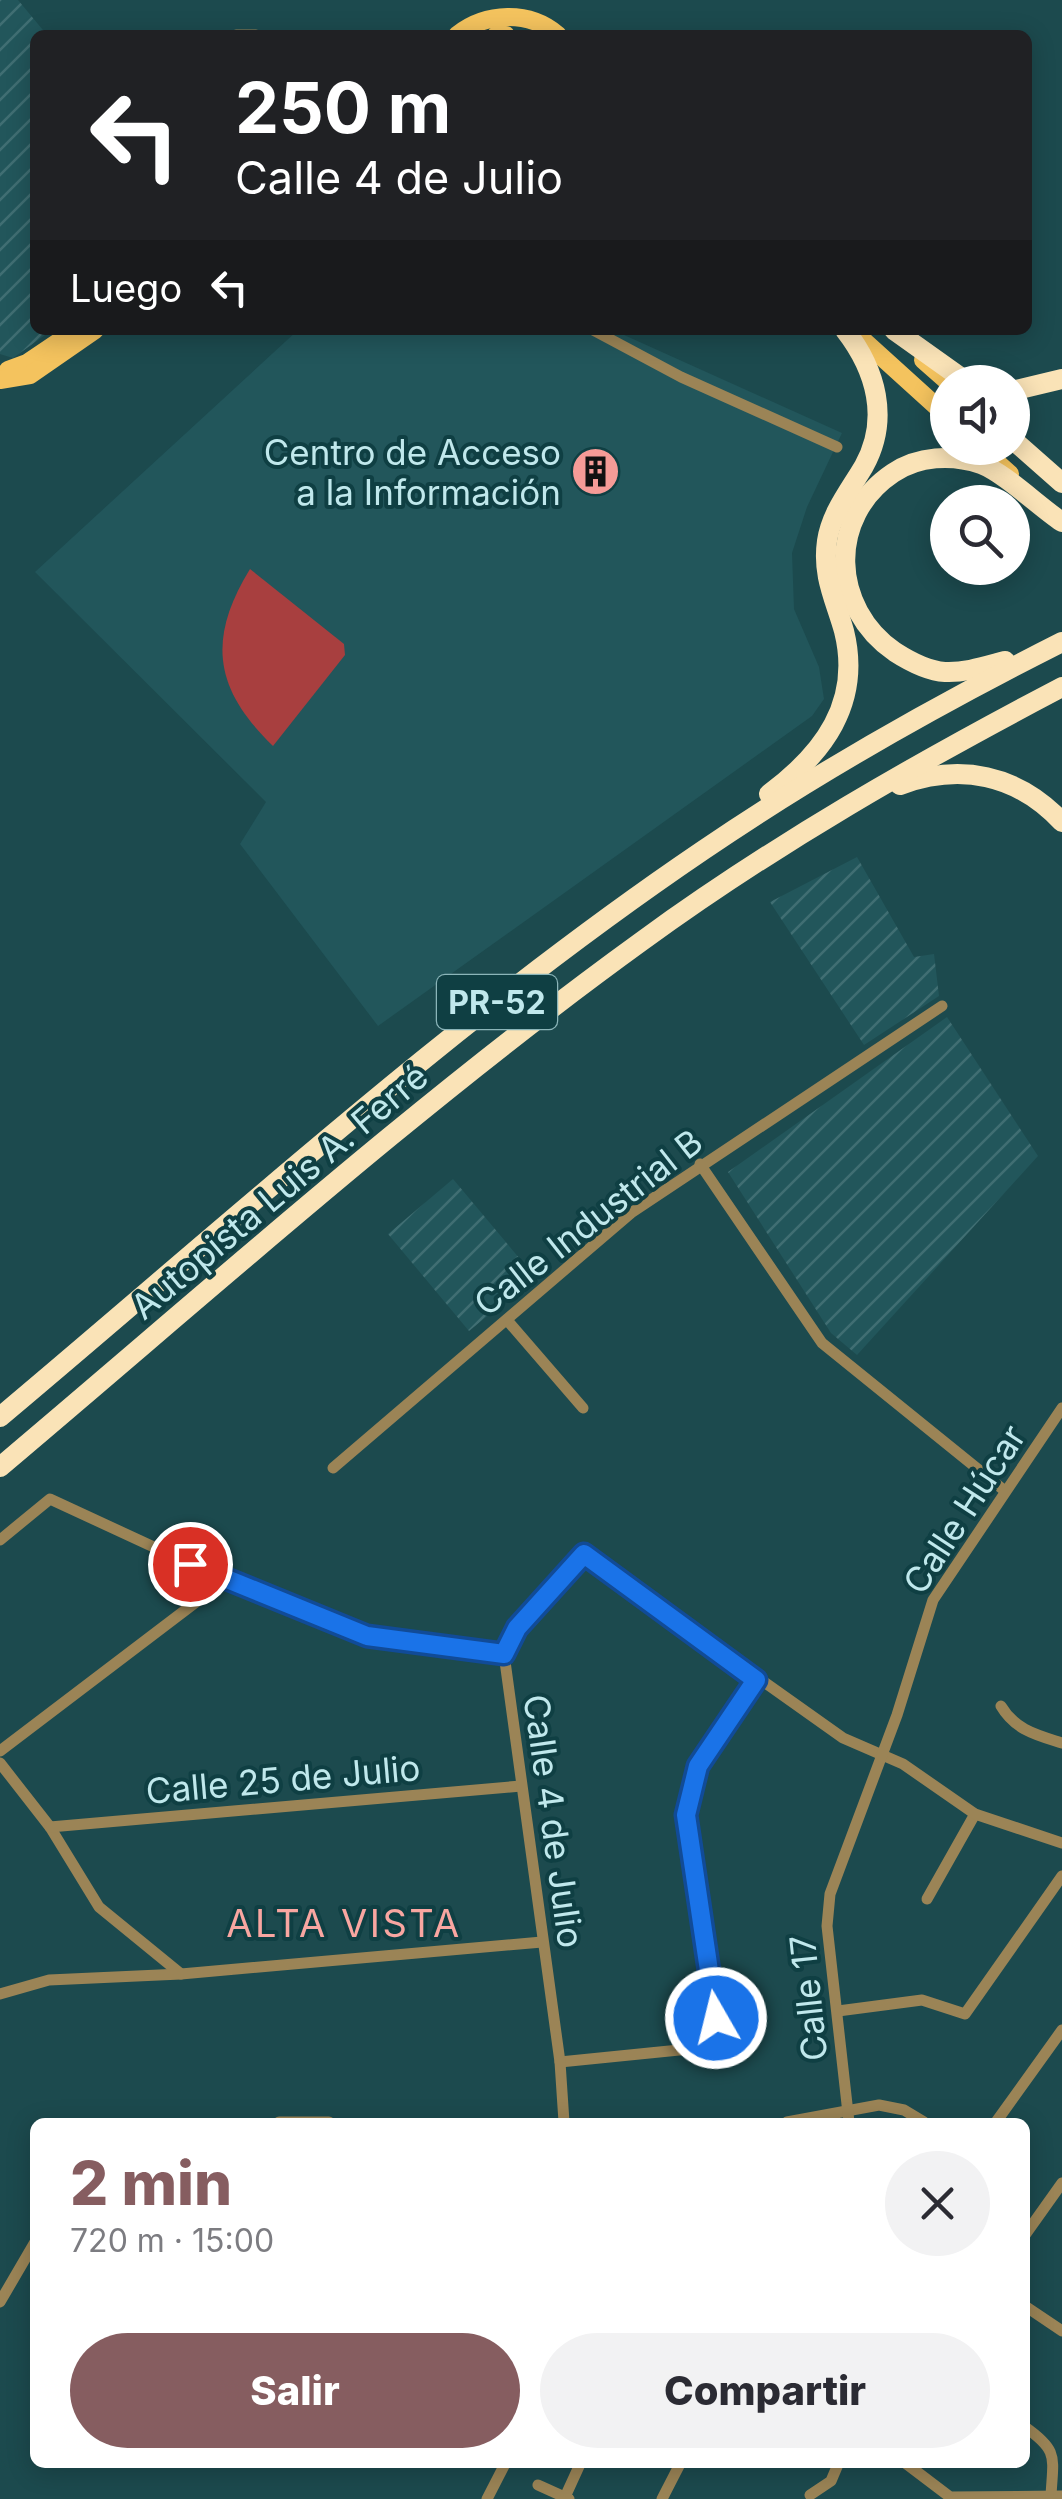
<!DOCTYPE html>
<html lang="es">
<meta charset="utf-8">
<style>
:root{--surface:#fff;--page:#f2f2f3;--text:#2b2b33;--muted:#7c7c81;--accent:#865d60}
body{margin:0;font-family:Inter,sans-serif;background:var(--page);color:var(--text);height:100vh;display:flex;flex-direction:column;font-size:38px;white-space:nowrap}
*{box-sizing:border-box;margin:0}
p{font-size:32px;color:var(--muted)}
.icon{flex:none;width:55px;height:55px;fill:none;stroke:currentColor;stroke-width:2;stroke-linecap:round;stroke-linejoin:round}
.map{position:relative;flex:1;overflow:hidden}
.drawer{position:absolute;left:30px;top:2118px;width:1000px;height:350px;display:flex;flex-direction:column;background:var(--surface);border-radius:15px;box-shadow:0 5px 25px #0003}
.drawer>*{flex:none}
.hud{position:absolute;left:30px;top:30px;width:1002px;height:305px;border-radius:15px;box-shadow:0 5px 25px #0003;background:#202124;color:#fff;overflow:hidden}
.fabs{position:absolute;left:930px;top:365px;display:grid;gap:20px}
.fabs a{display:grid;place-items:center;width:100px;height:100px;border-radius:50%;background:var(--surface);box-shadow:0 5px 25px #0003;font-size:50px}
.pin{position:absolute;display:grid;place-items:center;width:85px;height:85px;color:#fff;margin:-42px;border:5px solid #fff;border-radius:50%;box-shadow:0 2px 10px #0007}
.me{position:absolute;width:110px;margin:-55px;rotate:352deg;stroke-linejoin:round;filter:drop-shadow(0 0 8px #0008)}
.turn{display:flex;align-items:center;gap:35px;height:210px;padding:0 40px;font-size:45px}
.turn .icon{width:130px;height:130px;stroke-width:2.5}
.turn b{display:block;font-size:70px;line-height:85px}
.then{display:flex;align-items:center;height:95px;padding:0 40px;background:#0003;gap:20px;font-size:38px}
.round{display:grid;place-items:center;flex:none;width:105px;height:105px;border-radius:52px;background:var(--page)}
.head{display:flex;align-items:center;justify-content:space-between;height:170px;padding:0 40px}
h1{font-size:60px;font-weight:800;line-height:75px;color:var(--accent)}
.primary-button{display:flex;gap:20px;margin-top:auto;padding:20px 40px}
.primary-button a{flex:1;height:115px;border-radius:60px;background:var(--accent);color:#fff;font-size:40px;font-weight:800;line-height:115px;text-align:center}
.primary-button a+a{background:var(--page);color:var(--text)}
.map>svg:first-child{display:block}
.built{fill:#22565b}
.industrial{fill:url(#industrial-furrows)}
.grass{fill:#a83f3f}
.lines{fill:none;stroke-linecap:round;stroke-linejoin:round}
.street{stroke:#9b8456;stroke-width:11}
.primary{stroke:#f4c35e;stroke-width:18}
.highway{stroke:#fae3b7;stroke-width:20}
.route-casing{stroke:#114b97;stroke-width:25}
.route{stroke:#1a73e8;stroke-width:18}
.labels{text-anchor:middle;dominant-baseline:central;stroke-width:8;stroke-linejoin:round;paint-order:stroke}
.shield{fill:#0f3f43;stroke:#8bb5b9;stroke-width:2.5}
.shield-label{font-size:32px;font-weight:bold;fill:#c0e8ec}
.poi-label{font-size:35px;fill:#c0e8ec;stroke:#0f3f43;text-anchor:end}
.street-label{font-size:35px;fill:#c0e8ec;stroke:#0f3f43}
.neighbourhood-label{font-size:38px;letter-spacing:2.5px;fill:#f9a6a1;stroke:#0f3f43}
</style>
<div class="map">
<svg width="1062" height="2499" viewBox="0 0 1062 2499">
<defs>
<pattern id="industrial-furrows" width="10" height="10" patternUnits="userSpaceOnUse" patternTransform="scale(2.5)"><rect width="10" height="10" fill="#22565b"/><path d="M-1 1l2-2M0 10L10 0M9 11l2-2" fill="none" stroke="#406e73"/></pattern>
</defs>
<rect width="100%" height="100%" fill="#1c4a4e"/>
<polygon class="built" points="298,330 613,330 842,433 807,507 792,553 794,609 819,667 824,699 812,716 378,1026 240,844 266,802 35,572"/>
<g class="industrial">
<polygon points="0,0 18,0 47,35 35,35 35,330 52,330 13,358 0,354"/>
<polygon points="857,857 914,957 934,954 939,996 864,1045 770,902"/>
<polygon points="947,1017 1038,1156 857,1355 831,1333 728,1172"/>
<polygon points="453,1179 535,1277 469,1331 388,1234"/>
</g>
<path class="grass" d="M 250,569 L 344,644 L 345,655 L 273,746 C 214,689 207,639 250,569 Z"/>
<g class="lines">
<g class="street">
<polyline points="236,35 256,35"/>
<polyline points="593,330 681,377 837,447"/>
<polyline points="700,1164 822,1343 1005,1491"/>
<polyline points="507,1320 583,1408"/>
<polyline points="333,1468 631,1213 942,1006"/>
<polyline points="0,1540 50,1499 225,1580 367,1636 504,1654"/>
<path d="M 1001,1706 C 1015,1730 1037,1735 1062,1743"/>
<polyline points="0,1751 225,1580"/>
<polyline points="0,1763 50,1827 99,1907 181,1974"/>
<polyline points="50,1827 521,1786"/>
<polyline points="927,1899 975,1814"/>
<polyline points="0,1994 49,1980 181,1974 542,1942"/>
<polyline points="838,2011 922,2000 965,2014 1062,1876"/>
<polyline points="560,2062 699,2048 712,2032 716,2018 686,1815 699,1766 756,1680"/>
<polyline points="279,2122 329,2122"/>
<polyline points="564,2122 560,2062 504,1654 517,1628 584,1554 843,1738 903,1764 975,1814 1062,1843"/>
<polyline points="787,2122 879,2105 904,2110 924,2122"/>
<polyline points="849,2122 827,1926 830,1894 897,1715 933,1600 1062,1408"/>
<polyline points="996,2122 1062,2030"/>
<polyline points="1025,2235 1062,2183"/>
<polyline points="0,2302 35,2242"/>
<polyline points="1025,2306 1062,2331"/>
<path d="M 1025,2427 C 1059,2451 1053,2457 1051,2496"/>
<polyline points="904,2462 950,2497 1062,2496"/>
<polyline points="538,2485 569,2499"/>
<polyline points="810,2495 831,2481 839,2462"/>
<polyline points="565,2497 581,2462"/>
<polyline points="487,2499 506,2462"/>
<polyline points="662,2499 681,2462"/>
</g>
<g class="primary">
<path d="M 457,35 C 486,12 529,10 558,35"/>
<polyline points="496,35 506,35"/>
<polyline points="852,330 948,417"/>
<polyline points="923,360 948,382"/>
<polyline points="8,370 27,363 76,330"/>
<polyline points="0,380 30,375 95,330"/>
<polyline points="981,448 1010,474"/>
</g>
<g class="highway">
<polyline points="894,330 967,382"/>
<polyline points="1012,391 1062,379"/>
<polyline points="1012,439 1062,483"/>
<path d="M 1005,661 C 986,666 965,673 945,672 C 928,671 909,661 895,652 C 831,608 827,517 893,473 C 918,456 952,454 981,464 C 1006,474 1038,506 1062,522"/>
<path d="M 900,785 C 960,763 1017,774 1062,822"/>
<path d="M 769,794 C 823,754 862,703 844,631 C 835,599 822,576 827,541 C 831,513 850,490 864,466 C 890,419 876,370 845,330"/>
<path d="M 0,1417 C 230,1224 454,1019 702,851 C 816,773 939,704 1062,642"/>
<path d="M 0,1467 C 211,1289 418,1103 642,941 C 775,844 917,763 1062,687"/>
</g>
</g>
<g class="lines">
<defs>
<polyline id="route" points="190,1564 367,1636 504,1654 517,1628 584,1554 756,1680 698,1766 686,1815 716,2018"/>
</defs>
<use href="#route" class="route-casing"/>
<use href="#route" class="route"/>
</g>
<defs>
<symbol id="building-disc" viewBox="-11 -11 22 22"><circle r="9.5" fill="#f59b97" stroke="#0f3f43"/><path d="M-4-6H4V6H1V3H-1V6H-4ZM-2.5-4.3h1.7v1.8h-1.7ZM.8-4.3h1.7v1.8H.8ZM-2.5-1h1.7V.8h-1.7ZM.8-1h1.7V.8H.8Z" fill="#111"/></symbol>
</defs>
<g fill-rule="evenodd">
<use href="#building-disc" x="568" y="444" width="55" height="55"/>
</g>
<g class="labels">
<rect class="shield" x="437" y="975" width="120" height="54" rx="8"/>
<g class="shield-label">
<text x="497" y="1002">PR-52</text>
</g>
<g class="poi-label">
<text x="561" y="452">Centro de Acceso<tspan x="561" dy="40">a la Información</tspan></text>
</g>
<g class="street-label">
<text transform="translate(279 1191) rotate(-40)">Autopista Luis A. Ferré</text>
<text transform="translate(588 1222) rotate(-38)">Calle Industrial B</text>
<text transform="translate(964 1509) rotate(-57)">Calle Húcar</text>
<text transform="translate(283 1779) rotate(-5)">Calle 25 de Julio</text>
<text transform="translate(554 1821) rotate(82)">Calle 4 de Julio</text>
<text transform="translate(808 1998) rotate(-96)">Calle 17</text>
</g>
<g class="neighbourhood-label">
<text x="344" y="1923">ALTA VISTA</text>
</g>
</g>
</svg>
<div class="fabs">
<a><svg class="icon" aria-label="sound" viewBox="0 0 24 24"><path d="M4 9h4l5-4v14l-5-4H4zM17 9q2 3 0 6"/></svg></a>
<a><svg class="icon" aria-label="search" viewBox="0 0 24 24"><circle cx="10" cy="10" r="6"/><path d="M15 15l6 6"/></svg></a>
</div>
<div class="pin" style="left:190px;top:1564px;background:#d93025"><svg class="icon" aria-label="arrive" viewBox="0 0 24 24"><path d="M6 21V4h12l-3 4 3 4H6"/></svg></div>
<svg class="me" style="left:716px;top:2018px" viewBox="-20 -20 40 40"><circle r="17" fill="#1a73e8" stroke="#fff" stroke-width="3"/><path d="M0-11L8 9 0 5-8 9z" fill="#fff"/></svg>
<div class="hud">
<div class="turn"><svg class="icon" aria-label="left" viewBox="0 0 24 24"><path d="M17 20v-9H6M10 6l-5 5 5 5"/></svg><div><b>250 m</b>Calle 4 de Julio</div></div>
<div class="then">Luego<svg class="icon" aria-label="left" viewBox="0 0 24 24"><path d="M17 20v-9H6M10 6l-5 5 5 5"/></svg></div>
</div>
<section class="drawer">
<div class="head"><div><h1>2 min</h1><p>720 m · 15:00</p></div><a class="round"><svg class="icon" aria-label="close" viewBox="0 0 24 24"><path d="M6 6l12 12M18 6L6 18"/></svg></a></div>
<div class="primary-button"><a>Salir</a><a>Compartir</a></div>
</section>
</div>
